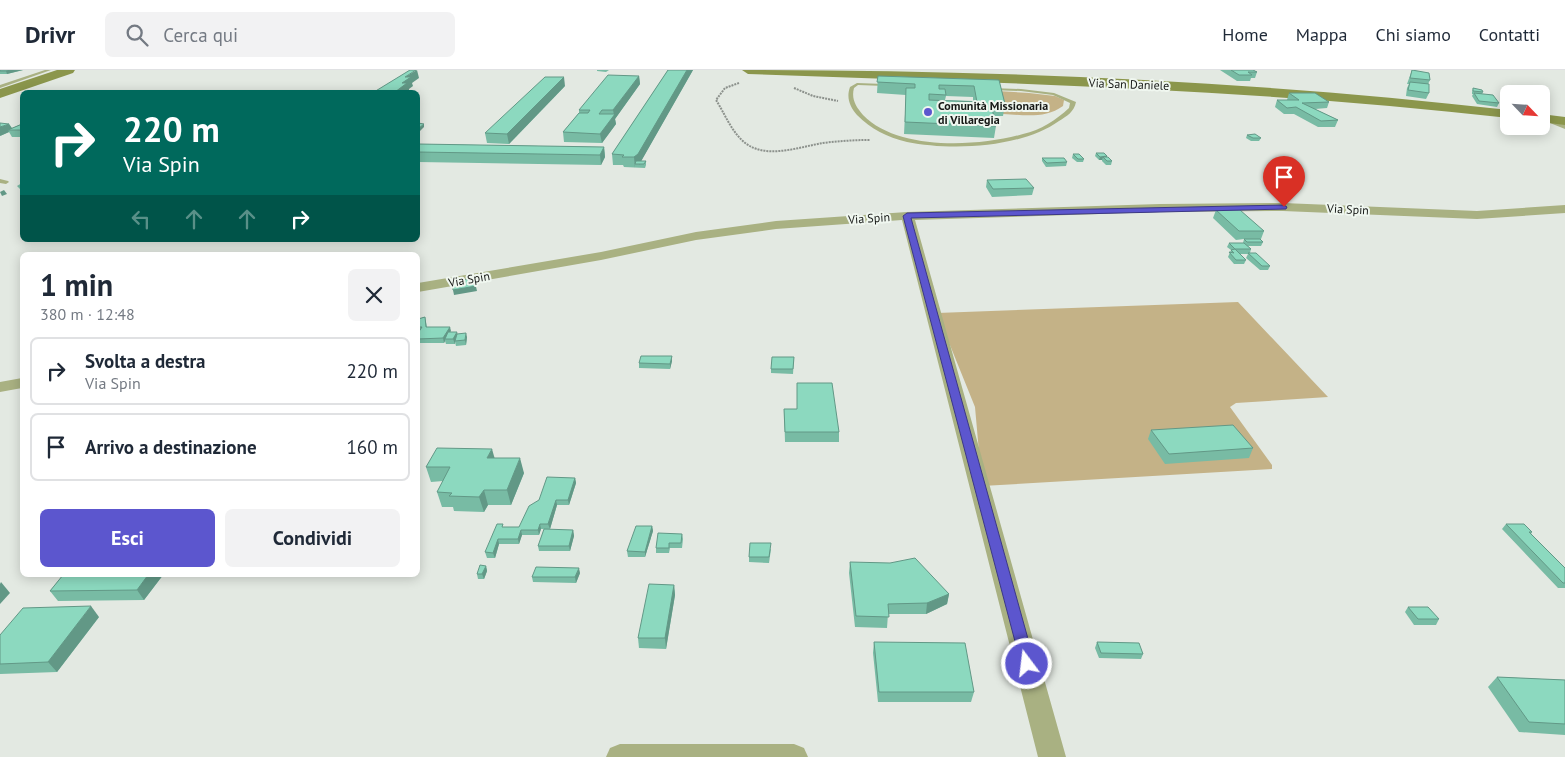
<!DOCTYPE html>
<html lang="it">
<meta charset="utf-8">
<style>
:root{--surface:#fff;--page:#f2f2f3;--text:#1f2937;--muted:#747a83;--line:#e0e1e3;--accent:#5c56ce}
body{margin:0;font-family:"PT Sans",sans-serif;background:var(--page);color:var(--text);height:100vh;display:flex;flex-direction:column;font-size:19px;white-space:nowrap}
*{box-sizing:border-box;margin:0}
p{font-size:16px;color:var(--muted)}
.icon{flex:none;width:28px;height:28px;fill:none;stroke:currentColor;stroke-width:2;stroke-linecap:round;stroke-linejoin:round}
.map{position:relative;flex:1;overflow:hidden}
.panel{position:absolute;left:20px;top:182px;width:400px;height:325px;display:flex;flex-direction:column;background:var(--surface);border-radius:8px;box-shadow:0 2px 12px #0003}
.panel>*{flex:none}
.guide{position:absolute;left:20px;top:20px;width:400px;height:152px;border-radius:8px;box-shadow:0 2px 12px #0003;background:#00695c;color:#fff;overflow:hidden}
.needle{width:32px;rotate:115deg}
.fabs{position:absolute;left:1500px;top:15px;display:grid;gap:10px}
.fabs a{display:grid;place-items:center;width:50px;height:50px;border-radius:8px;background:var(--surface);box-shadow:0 2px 12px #0003;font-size:25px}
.pin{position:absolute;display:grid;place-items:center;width:42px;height:42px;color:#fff;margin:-51px -21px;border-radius:50% 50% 50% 0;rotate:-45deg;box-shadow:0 0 5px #0007}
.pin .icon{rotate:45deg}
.me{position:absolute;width:55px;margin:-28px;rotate:345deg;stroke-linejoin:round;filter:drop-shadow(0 0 4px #0008)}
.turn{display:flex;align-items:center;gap:18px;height:105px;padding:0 20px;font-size:22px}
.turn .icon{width:65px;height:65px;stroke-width:2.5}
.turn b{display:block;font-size:35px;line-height:42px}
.lanes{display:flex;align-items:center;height:48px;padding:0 20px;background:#0003;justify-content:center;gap:25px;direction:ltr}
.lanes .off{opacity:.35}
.round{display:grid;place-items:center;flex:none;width:52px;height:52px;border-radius:8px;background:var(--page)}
.head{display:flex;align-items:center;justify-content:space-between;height:85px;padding:0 20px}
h1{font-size:30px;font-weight:600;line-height:38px}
.cta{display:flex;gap:10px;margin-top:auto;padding:10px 20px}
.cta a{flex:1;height:58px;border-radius:8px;background:var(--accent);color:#fff;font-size:20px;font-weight:600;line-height:58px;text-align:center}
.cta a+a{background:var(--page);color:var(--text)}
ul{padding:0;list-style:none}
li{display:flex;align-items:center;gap:15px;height:68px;margin:0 10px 8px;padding:0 10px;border:2px solid var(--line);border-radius:8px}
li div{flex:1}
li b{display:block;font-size:19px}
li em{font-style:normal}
header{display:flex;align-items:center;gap:30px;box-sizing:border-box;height:70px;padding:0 25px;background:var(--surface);border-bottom:1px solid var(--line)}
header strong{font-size:24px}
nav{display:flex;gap:28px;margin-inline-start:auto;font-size:18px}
.search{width:350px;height:45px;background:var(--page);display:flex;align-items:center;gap:12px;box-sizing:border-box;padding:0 18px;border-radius:8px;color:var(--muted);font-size:19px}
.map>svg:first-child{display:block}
.green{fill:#c4b287}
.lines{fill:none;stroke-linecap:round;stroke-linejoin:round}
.path{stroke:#8c918c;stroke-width:2;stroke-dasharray:2 1;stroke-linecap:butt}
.lane{fill:#a9b182;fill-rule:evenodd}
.street{fill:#a9b182;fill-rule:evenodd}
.secondary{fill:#8b964c;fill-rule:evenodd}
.wall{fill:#78bba4;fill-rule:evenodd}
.shaded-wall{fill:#629886}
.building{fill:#8cd9bf;stroke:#629886;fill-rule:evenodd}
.route{fill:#5c56ce;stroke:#3c3886}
.poi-dot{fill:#5c56ce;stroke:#f0f7f0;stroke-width:2}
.labels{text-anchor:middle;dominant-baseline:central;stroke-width:4;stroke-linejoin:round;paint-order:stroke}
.far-street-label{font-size:12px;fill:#161816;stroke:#f0f7f0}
.far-poi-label{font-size:12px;font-weight:bold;fill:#161816;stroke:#f0f7f0;text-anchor:start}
</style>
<header>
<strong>Drivr</strong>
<div class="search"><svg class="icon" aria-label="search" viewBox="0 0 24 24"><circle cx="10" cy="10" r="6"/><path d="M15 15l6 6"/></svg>Cerca qui</div>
<nav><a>Home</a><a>Mappa</a><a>Chi siamo</a><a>Contatti</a></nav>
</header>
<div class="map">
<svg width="1565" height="687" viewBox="0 0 1565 687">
<rect width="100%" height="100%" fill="#e3e9e2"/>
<g class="green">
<path d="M 997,21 L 1029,23 L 1055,26 L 1064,30 L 1063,36 C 1045,49 1024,45 1003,44 Z"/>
<polygon points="1238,232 1328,327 1236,333 1230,337 1272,395 1272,399 982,416 975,337 937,243"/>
</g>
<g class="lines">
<g class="path">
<path d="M 739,13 L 725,18 L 716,30 C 725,44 731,61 744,72 C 765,90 799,77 823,73 C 839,71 854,70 870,70"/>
<polyline points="794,18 813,26 838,31"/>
</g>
<g class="lane">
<polygon points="45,0 51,0 0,18 0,15"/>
<path d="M 857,13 L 1021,19 L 1054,23 L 1076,32 C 1074,42 1067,46 1059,51 C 1021,78 952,81 907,72 C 887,67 871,59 857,45 C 850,37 846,28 850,17 ZM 858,15 L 1021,21 L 1053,25 L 1070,33 L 1069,38 C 1056,50 1041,60 1023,64 C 978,77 898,81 863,45 C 856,37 851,29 854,18 Z"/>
<polygon points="0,109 8,111 9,112 6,114 0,113"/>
</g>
<g class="street">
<polygon points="1549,46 1565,52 1565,59 1545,51 1545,47"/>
<polygon points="1283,133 1477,141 1565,135 1565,143 1477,149 1283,141 1160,142 915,150 1066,687 1038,687 902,150 776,159 696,170 601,190 418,222 418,213 601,182 696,162 776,151 907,142 1160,134"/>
<polygon points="22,308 22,318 0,322 0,312"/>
<polygon points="620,674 794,674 804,678 808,687 606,687 610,678"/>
</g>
<g class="secondary">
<polygon points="57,0 75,0 73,3 0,28 0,19"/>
<path d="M 742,0 C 998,0 1254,11 1509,40 L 1509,48 C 1256,19 1002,13 748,4 Z"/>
<polygon points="1541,44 1565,47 1565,55 1541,52"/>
</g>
</g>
<g class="wall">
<polygon points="0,0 23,0 7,4 0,4"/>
<polygon points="597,0 609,0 606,2 597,1"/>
<polygon points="668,0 693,0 641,91 646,91 646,95 645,98 624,97 623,95 613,95 612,84"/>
<polygon points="1220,0 1253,0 1257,2 1255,8 1251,8 1250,11 1237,11"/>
<polygon points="1412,0 1430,10 1428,14 1429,23 1426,29 1406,26 1407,18 1409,14 1407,14"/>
<polygon points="639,6 640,14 615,49 616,54 602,73 564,72 563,62 579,43 579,40"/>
<path d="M 878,6 L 999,10 L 1005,34 L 1003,46 L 993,46 L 996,56 L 994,68 L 904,64 L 906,25 L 877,23 ZM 946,26 L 973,27 L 973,31 L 945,30 Z"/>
<polygon points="565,16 509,74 487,73 485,63"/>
<polygon points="1473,18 1483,22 1482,24 1499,33 1497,37 1477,34 1472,26 1473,24 1472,24 1472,22"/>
<polygon points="1289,23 1329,32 1327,38 1315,39 1338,50 1335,57 1318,57 1294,44 1284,44 1275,37 1277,30 1287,30"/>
<polygon points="9,54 12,58 22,54 22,67 12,67 9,62 0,66"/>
<polygon points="1247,65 1261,68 1259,71 1251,71 1246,68"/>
<polygon points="418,74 604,77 605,87 601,95 418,92"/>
<polygon points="1096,83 1107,86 1107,87 1112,91 1111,95 1106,95 1102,91 1102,90 1099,90 1095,86"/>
<polygon points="1073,84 1084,89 1083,92 1077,92 1072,88"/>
<polygon points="1042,88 1067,92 1066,96 1046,97 1042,91"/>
<polygon points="987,110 1034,118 1032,125 992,127 986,117"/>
<polygon points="22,113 22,119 20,119 17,116"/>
<polygon points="1216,140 1264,161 1261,169 1256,169 1263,172 1261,176 1248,176 1251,179 1250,183 1270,196 1268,200 1260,200 1246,188 1248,184 1240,184 1246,190 1244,194 1234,194 1228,187 1231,180 1227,177 1229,173 1243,173 1244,169 1236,170 1213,148"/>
<polygon points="425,247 427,257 450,257 450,262 467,267 466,275 456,276 455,272 455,274 446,274 445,271 444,273 418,273 418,263 419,261 418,260 418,249"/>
<polygon points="794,287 793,304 771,303 771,299"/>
<polygon points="672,291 670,299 639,298 639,293"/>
<polygon points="784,339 839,362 839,372 785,372"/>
<polygon points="1151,360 1253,378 1249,388 1165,394 1148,369"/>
<polygon points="495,388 524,403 511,435 488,435 484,442 454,441 453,437 442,437 437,422 443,411 431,412 426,397"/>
<polygon points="575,408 576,413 569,435 557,435 550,459 541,459 539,465 522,465 519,474 499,474 495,488 487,488 485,482 504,457 519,457"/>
<polygon points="1506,454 1532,462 1531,464 1565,498 1565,518 1558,518 1502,459"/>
<polygon points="652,456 653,461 645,487 628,487 627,481"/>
<polygon points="573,460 574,466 570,481 539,481 538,476"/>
<polygon points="682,464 683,469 682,478 670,478 669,483 656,483 656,478"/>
<polygon points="771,479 769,493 749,492 749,487"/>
<polygon points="850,492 949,524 947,534 926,544 888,544 887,558 855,557 849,503"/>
<polygon points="486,496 487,501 484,509 478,509 477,504"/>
<polygon points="580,503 576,513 533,512 532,507"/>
<polygon points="63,505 169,505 163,505 144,530 58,531 50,521"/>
<polygon points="674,515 675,525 666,579 639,578 638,568"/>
<polygon points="1408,537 1439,549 1436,555 1414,555 1405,542"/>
<polygon points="99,547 57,602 0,604 0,565"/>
<polygon points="874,572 974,622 971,632 878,632 873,583"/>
<polygon points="1097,572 1143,584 1141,589 1099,588 1095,578"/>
<polygon points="1497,607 1565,610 1565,665 1519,662 1488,617"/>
</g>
<g class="shaded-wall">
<polygon points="11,0 23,0 7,4 6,1"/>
<polygon points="417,0 419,8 412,13 413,16 409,19 409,22 395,22 402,13 405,7"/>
<polygon points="687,0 693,0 639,95 639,94 635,94 635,98 634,87"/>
<polygon points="639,6 640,14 615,49 616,54 602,73 600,64 614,45 613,40"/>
<polygon points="564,7 565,16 509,74 507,64"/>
<polygon points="9,54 13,60 8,60 9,62 0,66 0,57"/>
<polygon points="424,54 424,57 420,61 419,58"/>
<polygon points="604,77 605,87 601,95 600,85"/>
<polygon points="1107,86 1106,89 1103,87 1102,90 1099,90 1100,87"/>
<polygon points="4,120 7,124 2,126 0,122"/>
<polygon points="474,208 477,221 454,225 453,220"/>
<polygon points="450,257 451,261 446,269 445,269 445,271 444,273 443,268"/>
<polygon points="457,262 458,266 455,271 455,274 453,269"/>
<polygon points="466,263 467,267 466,275 465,270"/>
<polygon points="672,286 672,291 670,299 670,294"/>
<polygon points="492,379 496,393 487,388"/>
<polygon points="520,388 524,403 511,435 507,420"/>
<polygon points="575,408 576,413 569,435 568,430"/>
<polygon points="484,420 488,435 484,442 479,427"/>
<polygon points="556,430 557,435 550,459 548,454"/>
<polygon points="540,454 541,459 539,465 538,460"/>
<polygon points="652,456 653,461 645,487 645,482"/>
<polygon points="521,460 522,465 519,474 518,469"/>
<polygon points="573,460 574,466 570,481 569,476"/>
<polygon points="498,469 499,474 495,488 493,483"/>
<polygon points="486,496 487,501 484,509 482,504"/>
<polygon points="579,498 580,503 576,513 575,507"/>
<polygon points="148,505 163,505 144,530 137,520"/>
<polygon points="1,512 10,523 0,534 0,514"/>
<polygon points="674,515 675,525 666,579 665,568"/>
<polygon points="949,524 947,534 926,544 927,533"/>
<polygon points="91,536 99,547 57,602 48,592"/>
</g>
<g class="building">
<polygon points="0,0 11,0 6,1 0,1"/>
<polygon points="410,0 416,0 405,7 411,7 402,13 407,13 395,22 374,22"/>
<polygon points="668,0 687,0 638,84 634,87 622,87 624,85 612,84"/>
<polygon points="1231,0 1253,0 1257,2 1248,2 1252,5 1239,5"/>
<polygon points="1412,0 1429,3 1430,10 1410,8"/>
<polygon points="608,5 639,6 613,40 602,40 599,44 615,44 600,64 563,62 579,43 588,43 590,40 579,40"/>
<path d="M 878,6 L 999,10 L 1005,34 L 991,34 L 996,56 L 905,52 L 906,18 L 915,18 L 915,14 L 877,12 ZM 939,15 L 974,16 L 977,32 L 929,30 L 929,24 L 946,25 L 945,19 L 939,19 Z"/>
<polygon points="545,7 564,7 507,64 485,63"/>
<polygon points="1410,12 1429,14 1429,23 1408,20"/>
<polygon points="1473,18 1482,20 1483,22 1473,21"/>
<polygon points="1289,23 1315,23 1329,32 1302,33 1338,50 1321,51 1296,37 1287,38 1277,30 1299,30"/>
<polygon points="1474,23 1493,25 1499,33 1479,31"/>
<polygon points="0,53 9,54 0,57"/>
<polygon points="418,53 424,54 419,58 418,58"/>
<polygon points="22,54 22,60 8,60"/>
<polygon points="1255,64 1261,68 1253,68 1247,65"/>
<polygon points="418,74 604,77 600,85 418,82"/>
<polygon points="1096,83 1104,83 1107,86 1100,87"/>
<polygon points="1073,84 1079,84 1084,89 1078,89"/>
<polygon points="1103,87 1108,87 1112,91 1107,91"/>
<polygon points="1042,88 1064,88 1067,92 1047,93"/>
<polygon points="636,91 646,91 644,94 635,94"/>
<polygon points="1026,109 1034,118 993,119 987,110"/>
<polygon points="1216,140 1240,140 1264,161 1239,161"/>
<polygon points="1244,169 1260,169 1263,172 1247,172"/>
<polygon points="1229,173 1244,173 1251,179 1235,179"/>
<polygon points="1235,179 1246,190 1236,190 1229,182 1234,183 1231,180"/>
<polygon points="1248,183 1256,183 1270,196 1262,196"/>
<polygon points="474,208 476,216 453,220 452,212"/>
<polygon points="425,247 426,257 450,257 443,268 418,269 418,263 422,257 418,257 418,249"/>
<polygon points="448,262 457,262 453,269 445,269"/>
<polygon points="466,263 465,270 455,271 457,264"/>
<polygon points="641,286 672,286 670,294 639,293"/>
<polygon points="772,287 794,287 793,299 771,299"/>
<polygon points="797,313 832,313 839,362 785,362 784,339 797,339"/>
<polygon points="1233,355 1253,378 1169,384 1151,360"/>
<polygon points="437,378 492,379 487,388 520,388 507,420 484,420 479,427 449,426 452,423 437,422 450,397 426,397"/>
<polygon points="547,407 575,408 568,430 556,430 548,454 540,454 538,460 521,460 518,469 498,469 493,483 485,482 497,454 503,454 502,457 519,457 529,436 539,430"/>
<polygon points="1506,454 1524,454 1532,462 1529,462 1565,498 1565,513 1563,513"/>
<polygon points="636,456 652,456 645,482 627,481"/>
<polygon points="544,459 573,460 569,476 538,476"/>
<polygon points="658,463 682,464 681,473 669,473 669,478 656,478"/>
<polygon points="750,473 771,473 769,487 749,487"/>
<polygon points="915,488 949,524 927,533 888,534 889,547 856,546 850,492 890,493"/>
<polygon points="480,495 486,496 482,504 477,504"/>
<polygon points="536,497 579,498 575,507 532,507"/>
<polygon points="63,505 148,505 137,520 50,521"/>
<polygon points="649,514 674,515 665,568 638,568"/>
<polygon points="91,536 48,592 0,594 0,565 23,538"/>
<polygon points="1408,537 1428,537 1439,549 1418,549"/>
<polygon points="874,572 965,573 974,622 879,622"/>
<polygon points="1097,572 1139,573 1143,584 1101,583"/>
<polygon points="1497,607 1565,610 1565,654 1529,652"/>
</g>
<polygon class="route" points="1284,135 1287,137 1286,139 911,148 1035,594 1033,598 1027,600 1022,598 903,146 907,143"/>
<circle class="poi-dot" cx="928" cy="42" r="5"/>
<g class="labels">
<g class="far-street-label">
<text transform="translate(1129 14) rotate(2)">Via San Daniele</text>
<text transform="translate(1348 139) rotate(3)">Via Spin</text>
<text transform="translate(869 148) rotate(-4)">Via Spin</text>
<text transform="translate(469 209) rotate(-10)">Via Spin</text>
</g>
<g class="far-poi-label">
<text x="938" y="35">Comunità Missionaria<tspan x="938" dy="14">di Villaregia</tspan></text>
</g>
</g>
</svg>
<div class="fabs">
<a><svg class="needle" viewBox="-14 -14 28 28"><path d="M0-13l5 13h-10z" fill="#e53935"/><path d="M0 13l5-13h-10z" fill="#747a83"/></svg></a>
</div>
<div class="pin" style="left:1284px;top:137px;background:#d93025"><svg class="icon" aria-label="arrive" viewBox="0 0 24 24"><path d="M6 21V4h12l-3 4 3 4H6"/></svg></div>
<svg class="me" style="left:1027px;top:594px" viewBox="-20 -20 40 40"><circle r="17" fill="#5c56ce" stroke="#fff" stroke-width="3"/><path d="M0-11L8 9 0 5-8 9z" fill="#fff"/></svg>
<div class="guide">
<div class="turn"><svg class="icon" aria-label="right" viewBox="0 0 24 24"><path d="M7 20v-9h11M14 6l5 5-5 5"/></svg><div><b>220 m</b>Via Spin</div></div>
<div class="lanes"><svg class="icon off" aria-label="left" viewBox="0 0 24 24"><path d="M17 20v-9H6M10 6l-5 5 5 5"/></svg><svg class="icon off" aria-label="ahead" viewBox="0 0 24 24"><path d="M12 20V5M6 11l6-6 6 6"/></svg><svg class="icon off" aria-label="ahead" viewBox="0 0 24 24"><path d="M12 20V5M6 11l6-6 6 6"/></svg><svg class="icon" aria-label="right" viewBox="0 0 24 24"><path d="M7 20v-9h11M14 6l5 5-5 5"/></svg></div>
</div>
<section class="panel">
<div class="head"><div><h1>1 min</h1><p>380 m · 12:48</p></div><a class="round"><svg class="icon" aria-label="close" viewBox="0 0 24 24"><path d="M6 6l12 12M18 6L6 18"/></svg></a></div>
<ul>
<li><svg class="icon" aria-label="right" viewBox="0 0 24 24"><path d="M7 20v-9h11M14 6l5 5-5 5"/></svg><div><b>Svolta a destra</b><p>Via Spin</p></div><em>220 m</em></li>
<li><svg class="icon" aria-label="arrive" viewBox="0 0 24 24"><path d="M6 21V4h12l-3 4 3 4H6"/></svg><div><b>Arrivo a destinazione</b></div><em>160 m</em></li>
</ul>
<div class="cta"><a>Esci</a><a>Condividi</a></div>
</section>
</div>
